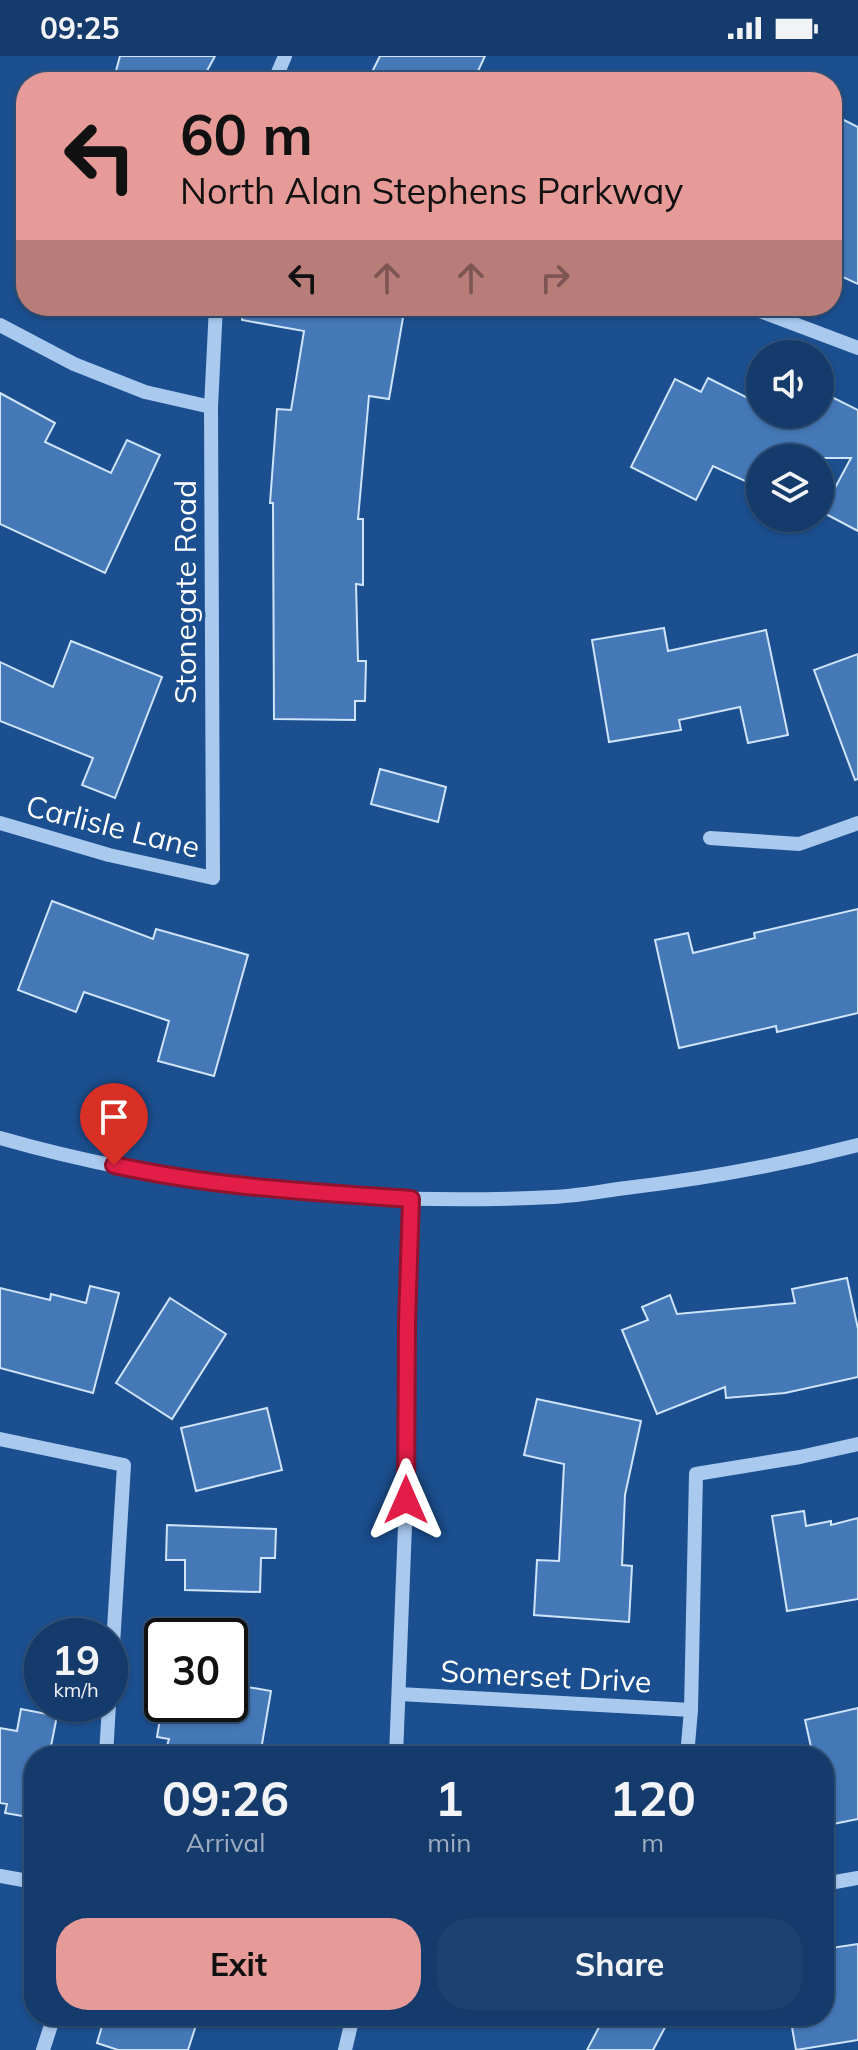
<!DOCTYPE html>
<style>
:root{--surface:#143b6b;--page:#1d4271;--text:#f1f3f6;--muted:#9dadc1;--line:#33557e;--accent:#e69b98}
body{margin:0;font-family:Mulish,sans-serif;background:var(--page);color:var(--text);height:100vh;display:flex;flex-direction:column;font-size:30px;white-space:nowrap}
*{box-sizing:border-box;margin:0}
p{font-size:26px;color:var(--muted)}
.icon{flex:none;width:44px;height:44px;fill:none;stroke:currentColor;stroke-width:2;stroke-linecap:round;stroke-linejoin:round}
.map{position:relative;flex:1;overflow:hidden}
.panel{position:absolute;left:24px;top:1690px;width:810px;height:280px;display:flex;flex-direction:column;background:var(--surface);border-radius:32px;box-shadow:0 2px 6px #0004,0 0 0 2px var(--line)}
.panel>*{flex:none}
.guide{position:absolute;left:16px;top:16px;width:826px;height:244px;border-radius:32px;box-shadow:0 2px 6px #0004,0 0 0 2px var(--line);background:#e69b98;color:#111;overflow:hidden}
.fabs{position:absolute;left:746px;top:284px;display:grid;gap:16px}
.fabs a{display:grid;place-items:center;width:88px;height:88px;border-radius:50%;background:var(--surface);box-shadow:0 2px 6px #0004,0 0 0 2px var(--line);font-size:40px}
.speed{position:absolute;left:24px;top:1562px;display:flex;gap:16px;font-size:40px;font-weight:700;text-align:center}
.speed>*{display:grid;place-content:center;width:104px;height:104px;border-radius:50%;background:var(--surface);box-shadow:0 2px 6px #0004,0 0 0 2px var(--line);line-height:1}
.speed small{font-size:20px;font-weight:400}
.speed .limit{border:4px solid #111;border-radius:12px;background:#fff;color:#111}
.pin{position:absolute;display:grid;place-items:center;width:68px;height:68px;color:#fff;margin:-82px -34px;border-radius:50% 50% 50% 0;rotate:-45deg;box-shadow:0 0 8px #0007}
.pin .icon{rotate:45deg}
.me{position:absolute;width:88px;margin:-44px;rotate:0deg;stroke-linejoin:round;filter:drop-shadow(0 0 6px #0008)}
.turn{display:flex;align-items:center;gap:28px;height:168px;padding:0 32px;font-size:36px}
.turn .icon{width:104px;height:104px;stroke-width:2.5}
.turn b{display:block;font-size:56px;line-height:68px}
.lanes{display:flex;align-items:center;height:76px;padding:0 32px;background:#0003;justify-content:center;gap:40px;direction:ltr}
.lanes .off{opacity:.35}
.eta{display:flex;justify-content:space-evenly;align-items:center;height:136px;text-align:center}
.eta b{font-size:48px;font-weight:700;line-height:56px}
.primary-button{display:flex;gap:16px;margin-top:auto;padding:16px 32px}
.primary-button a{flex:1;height:92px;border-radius:32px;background:var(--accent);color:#111;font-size:32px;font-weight:700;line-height:92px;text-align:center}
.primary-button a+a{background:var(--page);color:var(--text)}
.status{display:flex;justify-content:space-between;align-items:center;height:56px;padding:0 40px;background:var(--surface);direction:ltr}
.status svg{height:22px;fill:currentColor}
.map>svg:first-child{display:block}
.building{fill:#4478b7;stroke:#cfe3fa;stroke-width:2}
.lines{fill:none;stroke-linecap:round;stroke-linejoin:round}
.minor{stroke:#a9c9ee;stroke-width:14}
.route-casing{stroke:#92132f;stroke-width:20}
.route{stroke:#e11d48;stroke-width:14}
.labels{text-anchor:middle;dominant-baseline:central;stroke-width:7;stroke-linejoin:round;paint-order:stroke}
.street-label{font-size:30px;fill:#fff;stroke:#1b4f8f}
</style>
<div class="status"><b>09:25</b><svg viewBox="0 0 49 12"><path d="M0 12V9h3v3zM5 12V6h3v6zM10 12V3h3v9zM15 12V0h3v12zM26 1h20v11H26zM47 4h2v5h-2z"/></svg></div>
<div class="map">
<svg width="858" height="1994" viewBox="0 0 858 1994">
<rect width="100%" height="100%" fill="#1b4f8f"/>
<g class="building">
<polygon points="120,0 215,0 201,26 113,26"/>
<polygon points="380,0 485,0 473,26 367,26"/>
<polygon points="832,58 858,71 858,228 832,216"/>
<polygon points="243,250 405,250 389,343 369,340 358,463 363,463 363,529 356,528 358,605 366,605 365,645 355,645 355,664 274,663 273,447 270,447 277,353 291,354 304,275 242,264"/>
<polygon points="708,322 760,348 760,358 820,358 820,335 858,354 858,475 822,456 851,402 760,402 760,432 713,410 696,444 631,411 675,323 701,336"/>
<polygon points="0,337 55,367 45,386 111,417 127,384 160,399 105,517 0,468"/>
<polygon points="664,572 668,595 766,574 788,679 748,687 740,651 679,664 681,674 609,686 592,584"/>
<polygon points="71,585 162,621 115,742 82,729 93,702 0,665 0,606 53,631"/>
<polygon points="858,598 858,723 855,724 814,614"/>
<polygon points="380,713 446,731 438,766 371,748"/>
<polygon points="52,845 153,883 156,873 248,899 214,1020 158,1005 169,965 84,936 76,956 18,934"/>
<polygon points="858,853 858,957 777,976 776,970 679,992 655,884 688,877 693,897 755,882 754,877"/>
<polygon points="847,1222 858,1273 858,1321 785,1337 726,1342 725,1331 657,1358 622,1274 648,1264 642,1251 670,1239 677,1258 795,1247 792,1233"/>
<polygon points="90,1230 119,1237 93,1337 0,1312 0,1232 50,1244 51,1238 86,1247"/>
<polygon points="170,1242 226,1278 172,1363 116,1327"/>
<polygon points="537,1343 641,1365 625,1439 622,1509 632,1510 629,1566 534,1559 537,1504 559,1505 564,1408 524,1399"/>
<polygon points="267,1352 282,1414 196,1435 181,1372"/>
<polygon points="804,1455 806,1470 831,1465 831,1469 858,1462 858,1543 787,1555 772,1460"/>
<polygon points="167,1469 276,1473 275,1502 261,1502 260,1536 185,1534 185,1504 166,1504"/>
<polygon points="230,1628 271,1635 260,1700 164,1700 169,1683 157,1681 162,1651 178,1654 179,1648 230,1648"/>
<polygon points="858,1652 858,1763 828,1769 824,1751 824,1700 813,1700 805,1664"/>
<polygon points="21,1653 57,1660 49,1700 34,1700 34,1762 5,1757 7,1748 0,1747 0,1672 17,1675"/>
<polygon points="858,1888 858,1984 796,1994 790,1960 824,1960 824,1893"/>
<polygon points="105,1960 199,1960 188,1994 118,1994 97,1987"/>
<polygon points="605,1960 671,1960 653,1994 587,1994"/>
</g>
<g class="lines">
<g class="minor">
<polyline points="274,26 285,0"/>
<polyline points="747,250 858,292"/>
<polyline points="0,269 74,308 145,336 211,351"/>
<polyline points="0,767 109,799 213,822 211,351 216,250"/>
<polyline points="710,782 799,788 858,767"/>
<path d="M 0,1082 C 178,1133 369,1150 553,1141 C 577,1140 602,1135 626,1132 C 704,1123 781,1109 858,1089"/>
<polyline points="0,1383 124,1409 110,1638"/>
<polyline points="399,1638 691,1654"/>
<polyline points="106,1700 109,1648"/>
<polyline points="396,1700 406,1444 407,1266 411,1143"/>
<polyline points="687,1700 691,1654 696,1418 800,1401 858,1388"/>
<polyline points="0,1820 34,1826"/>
<polyline points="824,1828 858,1822"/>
<polyline points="43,1994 54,1960"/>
<polyline points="345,1994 353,1960"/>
</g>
</g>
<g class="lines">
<defs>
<path id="route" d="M 114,1109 C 212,1131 312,1136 411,1143 L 407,1266 L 406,1444"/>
</defs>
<use href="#route" class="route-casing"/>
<use href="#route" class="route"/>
</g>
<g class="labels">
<g class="street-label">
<text transform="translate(185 536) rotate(-90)">Stonegate Road</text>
<text transform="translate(113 770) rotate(14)">Carlisle Lane</text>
<text transform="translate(546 1620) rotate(3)">Somerset Drive</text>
</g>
</g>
</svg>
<div class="fabs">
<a><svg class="icon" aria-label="sound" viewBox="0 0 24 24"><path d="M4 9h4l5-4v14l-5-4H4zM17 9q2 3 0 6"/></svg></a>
<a><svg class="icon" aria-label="layers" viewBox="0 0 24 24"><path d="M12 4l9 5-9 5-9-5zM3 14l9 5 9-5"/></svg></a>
</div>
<div class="speed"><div>19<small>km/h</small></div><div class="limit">30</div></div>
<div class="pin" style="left:114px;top:1109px;background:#d93025"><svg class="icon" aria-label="arrive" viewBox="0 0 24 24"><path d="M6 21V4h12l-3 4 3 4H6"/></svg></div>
<svg class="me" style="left:406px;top:1444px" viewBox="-20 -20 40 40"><path d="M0-17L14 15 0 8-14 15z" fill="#e11d48" stroke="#fff" stroke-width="4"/></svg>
<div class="guide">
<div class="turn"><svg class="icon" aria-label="left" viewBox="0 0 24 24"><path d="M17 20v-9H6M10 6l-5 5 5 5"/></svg><div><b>60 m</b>North Alan Stephens Parkway</div></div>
<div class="lanes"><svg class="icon" aria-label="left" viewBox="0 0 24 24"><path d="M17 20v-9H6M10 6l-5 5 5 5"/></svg><svg class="icon off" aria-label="ahead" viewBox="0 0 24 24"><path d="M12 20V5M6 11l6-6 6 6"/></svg><svg class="icon off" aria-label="ahead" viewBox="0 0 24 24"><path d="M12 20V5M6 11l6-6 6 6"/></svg><svg class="icon off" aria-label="right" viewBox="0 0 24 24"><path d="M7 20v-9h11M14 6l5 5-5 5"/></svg></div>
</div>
<section class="panel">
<div class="eta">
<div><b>09:26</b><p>Arrival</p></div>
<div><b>1</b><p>min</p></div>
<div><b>120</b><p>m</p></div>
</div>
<div class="primary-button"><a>Exit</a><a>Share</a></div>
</section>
</div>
